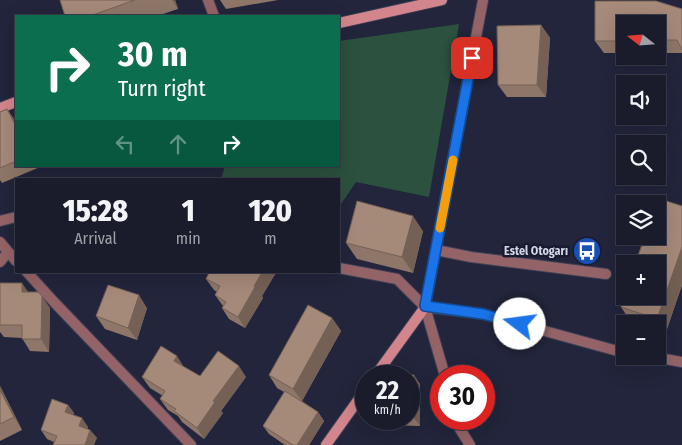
<!DOCTYPE html>
<meta charset="utf-8">
<style>
:root{--surface:#1a1c2c;--page:#272938;--text:#f1f3f6;--muted:#9fa1a9;--line:#383a48}
body{margin:0;font-family:"Fira Sans Condensed",sans-serif;background:var(--page);color:var(--text);height:100vh;display:flex;flex-direction:column;font-size:19px;white-space:nowrap}
*{box-sizing:border-box;margin:0}
p{font-size:16px;color:var(--muted)}
.icon{flex:none;width:28px;height:28px;fill:none;stroke:currentColor;stroke-width:2;stroke-linecap:round;stroke-linejoin:round}
.map{position:relative;flex:1;overflow:hidden}
.sheet{position:absolute;left:15px;top:178px;width:325px;height:95px;display:flex;flex-direction:column;background:var(--surface);border-radius:0px;box-shadow:0 5px 20px #0002,0 0 0 1px var(--line)}
.sheet>*{flex:none}
.hud{position:absolute;left:15px;top:15px;width:325px;height:152px;border-radius:0px;box-shadow:0 5px 20px #0002,0 0 0 1px var(--line);background:#0b6e4f;color:#fff;overflow:hidden}
.needle{width:32px;rotate:287deg}
.tools{position:absolute;left:616px;top:15px;display:grid;gap:10px}
.tools a{display:grid;place-items:center;width:50px;height:50px;border-radius:0px;background:var(--surface);box-shadow:0 5px 20px #0002,0 0 0 1px var(--line);font-size:25px}
.speed{position:absolute;left:355px;top:365px;display:flex;gap:10px;font-size:25px;font-weight:700;text-align:center}
.speed>*{display:grid;place-content:center;width:65px;height:65px;border-radius:50%;background:var(--surface);box-shadow:0 5px 20px #0002,0 0 0 1px var(--line);line-height:1}
.speed small{font-size:12px;font-weight:400}
.speed .limit{border:8px solid #d22;background:#fff;color:#111}
.pin{position:absolute;display:grid;place-items:center;width:42px;height:42px;color:#fff;margin:-21px;border-radius:10px;box-shadow:0 2px 8px #0006}
.me{position:absolute;width:55px;margin:-28px;rotate:285deg;stroke-linejoin:round;filter:drop-shadow(0 0 4px #0008)}
.turn{display:flex;align-items:center;gap:18px;height:105px;padding:0 20px;font-size:22px}
.turn .icon{width:65px;height:65px;stroke-width:2.5}
.turn b{display:block;font-size:35px;line-height:42px}
.lanes{display:flex;align-items:center;height:48px;padding:0 20px;background:#0003;justify-content:center;gap:25px;direction:ltr}
.lanes .off{opacity:.35}
.eta{display:flex;justify-content:space-evenly;align-items:center;height:85px;text-align:center}
.eta b{font-size:30px;font-weight:800;line-height:35px}
.map>svg:first-child{display:block}
.green{fill:#2c513e}
.lines{fill:none;stroke-linecap:round;stroke-linejoin:round}
.street-casing{stroke:#3e4156;stroke-width:12}
.secondary-casing{stroke:#3e4156;stroke-width:12}
.street{stroke:#946367;stroke-width:10}
.secondary{stroke:#d2858c;stroke-width:10}
.wall{fill:#8e7668}
.shaded-wall{fill:#746055}
.building{fill:#a58979;stroke:#746055}
.route-casing{stroke:#114b97;stroke-width:12}
.route{stroke:#1a73e8;stroke-width:9}
.slow{stroke:#f59e0b;stroke-width:9}
.labels{text-anchor:middle;dominant-baseline:central;stroke-width:5;stroke-linejoin:round;paint-order:stroke}
.poi-label{font-size:12px;font-weight:bold;fill:#d2d5e4;stroke:#181b31;text-anchor:end}
</style>
<div class="map">
<svg width="682" height="445" viewBox="0 0 682 445">
<rect width="100%" height="100%" fill="#22253b"/>
<polygon class="green" points="459,24 429,197 356,182 339,207 339,179 221,179 225,166 339,166 339,41"/>
<g class="lines">
<defs>
<g id="street">
<polyline points="208,0 214,16"/>
<polyline points="0,221 16,217"/>
<polyline points="0,242 16,261"/>
<polyline points="436,250 471,257 606,274"/>
<polyline points="0,262 8,252"/>
<polyline points="339,268 397,279 425,307 483,314 614,350 625,352"/>
<polyline points="26,271 54,302 191,445"/>
<polyline points="649,356 682,362"/>
<polyline points="445,376 425,307 483,0"/>
<polyline points="457,419 460,429 470,445"/>
</g>
<g id="secondary">
<polyline points="339,23 442,0"/>
<polyline points="0,108 16,102"/>
<polyline points="375,376 425,307"/>
<polyline points="326,445 366,389"/>
</g>
</defs>
<use href="#street" class="street-casing"/>
<use href="#secondary" class="secondary-casing"/>
<use href="#street" class="street"/>
<use href="#secondary" class="secondary"/>
</g>
<g class="wall">
<polygon points="60,0 175,0 178,9 157,16 65,16"/>
<polygon points="220,0 278,0 226,9"/>
<polygon points="595,1 656,1 682,9 682,53 658,53 658,24 625,24 625,53 604,53 595,41"/>
<polygon points="541,25 550,38 546,97 507,97 498,85"/>
<polygon points="7,109 16,122 16,166 40,167 2,183 0,180 0,112"/>
<polygon points="682,206 682,285 666,332 658,329 658,324 642,324 629,319 621,307"/>
<polygon points="423,231 413,273 357,259 346,243"/>
<polygon points="151,271 159,271 159,274"/>
<polygon points="205,271 277,271 262,296 263,298 245,328 229,319 222,308 223,306 215,295 217,292 214,290 206,279 209,273"/>
<polygon points="0,283 28,292 50,308 49,352 30,351 22,338 4,337 0,332"/>
<polygon points="147,308 137,340 105,329 96,316"/>
<polygon points="332,318 341,331 302,401 318,412 324,421 309,445 285,445 269,434 263,426 284,392 277,388 269,375"/>
<polygon points="184,367 200,376 246,377 221,411 223,413 204,439 182,422 178,416 168,410 160,399 163,396 150,388 142,377"/>
<polygon points="409,376 420,384 420,426 387,425 382,419 409,419"/>
<polygon points="0,386 22,430 0,441"/>
<polygon points="68,405 74,413 73,415 88,427 87,429 90,430 97,438 54,442 47,439 41,430"/>
</g>
<g class="shaded-wall">
<polygon points="172,0 175,0 178,9"/>
<polygon points="541,25 550,38 546,97 537,85"/>
<polygon points="7,109 16,122 16,126"/>
<polygon points="413,216 423,231 413,273 402,257"/>
<polygon points="682,247 682,285 666,332 657,319"/>
<polygon points="263,271 277,271 262,296 263,298 245,328 238,317 254,286"/>
<polygon points="22,283 31,296 22,292"/>
<polygon points="139,295 147,308 137,340 128,328"/>
<polygon points="42,296 50,308 49,352 41,339"/>
<polygon points="332,318 341,331 302,401 293,389"/>
<polygon points="177,356 184,367 174,361"/>
<polygon points="239,366 246,377 221,411 223,413 204,439 197,428 213,401"/>
<polygon points="414,375 420,384 420,426 413,417"/>
<polygon points="0,386 22,430 14,417 0,390"/>
<polygon points="68,405 74,413 71,421 65,412"/>
<polygon points="318,412 324,421 309,445 297,445"/>
<polygon points="82,418 88,427 85,434 79,426"/>
<polygon points="90,430 97,438 94,445 85,445"/>
</g>
<g class="building">
<polygon points="60,0 135,0 90,16 65,16"/>
<polygon points="595,1 656,1 682,9 682,50 677,40 658,40 658,24 625,24 625,41 595,41"/>
<polygon points="541,25 537,85 498,85 497,26"/>
<polygon points="7,109 16,126 16,161 0,168 0,112"/>
<polygon points="657,198 682,206 682,247 657,319 621,307 625,294 625,296 658,296 658,264 635,264 645,236 658,236 658,204 655,204"/>
<polygon points="357,201 413,216 402,257 346,243"/>
<polygon points="210,271 263,271 254,286 255,287 238,317 222,308 226,302 215,295 220,286 206,279"/>
<polygon points="0,283 22,283 22,292 38,292 42,296 41,339 22,339 22,325 0,325"/>
<polygon points="108,285 139,295 128,328 96,316"/>
<polygon points="308,305 332,318 293,389 269,375"/>
<polygon points="161,346 177,356 174,361 200,376 218,351 239,366 213,401 215,402 197,428 174,411 176,409 160,399 165,391 142,377"/>
<polygon points="381,374 414,375 413,417 409,417 409,376 381,376"/>
<polygon points="0,390 14,417 0,424"/>
<polygon points="285,391 318,412 297,445 293,445 263,426"/>
<polygon points="52,399 68,405 65,412 82,418 79,426 90,430 85,445 53,445 57,436 41,430"/>
</g>
<g class="lines">
<defs>
<polyline id="route" points="472,58 425,306 483,314 520,324"/>
</defs>
<use href="#route" class="route-casing"/>
<use href="#route" class="route"/>
<polyline class="slow" points="440,228 453,160"/>
</g>
<defs>
<symbol id="bus-disc" viewBox="-11 -11 22 22"><circle r="9.5" fill="#1a4fb4" stroke="#181b31"/><path d="M-5-6H5V4H4V6H2V4H-2V6H-4V4H-5ZM-3.5-4V0h7V-4ZM-3.5 1.2v1.5H-2V1.2ZM2 1.2v1.5H3.5V1.2Z" fill="#fff"/></symbol>
</defs>
<g fill-rule="evenodd">
<use href="#bus-disc" x="571" y="235" width="32" height="32"/>
</g>
<g class="labels">
<g class="poi-label">
<text x="568" y="251">Estel Otogarı</text>
</g>
</g>
</svg>
<div class="tools">
<a><svg class="needle" viewBox="-14 -14 28 28"><path d="M0-13l5 13h-10z" fill="#e53935"/><path d="M0 13l5-13h-10z" fill="#9fa1a9"/></svg></a>
<a><svg class="icon" aria-label="sound" viewBox="0 0 24 24"><path d="M4 9h4l5-4v14l-5-4H4zM17 9q2 3 0 6"/></svg></a>
<a><svg class="icon" aria-label="search" viewBox="0 0 24 24"><circle cx="10" cy="10" r="6"/><path d="M15 15l6 6"/></svg></a>
<a><svg class="icon" aria-label="layers" viewBox="0 0 24 24"><path d="M12 4l9 5-9 5-9-5zM3 14l9 5 9-5"/></svg></a>
<a>+</a>
<a>−</a>
</div>
<div class="speed"><div>22<small>km/h</small></div><div class="limit">30</div></div>
<div class="pin" style="left:472px;top:58px;background:#d93025"><svg class="icon" aria-label="arrive" viewBox="0 0 24 24"><path d="M6 21V4h12l-3 4 3 4H6"/></svg></div>
<svg class="me" style="left:520px;top:324px" viewBox="-20 -20 40 40"><circle r="19" fill="#fff"/><path d="M0-13L10 11 0 6-10 11z" fill="#1a73e8"/></svg>
<div class="hud">
<div class="turn"><svg class="icon" aria-label="right" viewBox="0 0 24 24"><path d="M7 20v-9h11M14 6l5 5-5 5"/></svg><div><b>30 m</b>Turn right</div></div>
<div class="lanes"><svg class="icon off" aria-label="left" viewBox="0 0 24 24"><path d="M17 20v-9H6M10 6l-5 5 5 5"/></svg><svg class="icon off" aria-label="ahead" viewBox="0 0 24 24"><path d="M12 20V5M6 11l6-6 6 6"/></svg><svg class="icon" aria-label="right" viewBox="0 0 24 24"><path d="M7 20v-9h11M14 6l5 5-5 5"/></svg></div>
</div>
<section class="sheet">
<div class="eta">
<div><b>15:28</b><p>Arrival</p></div>
<div><b>1</b><p>min</p></div>
<div><b>120</b><p>m</p></div>
</div>
</section>
</div>
